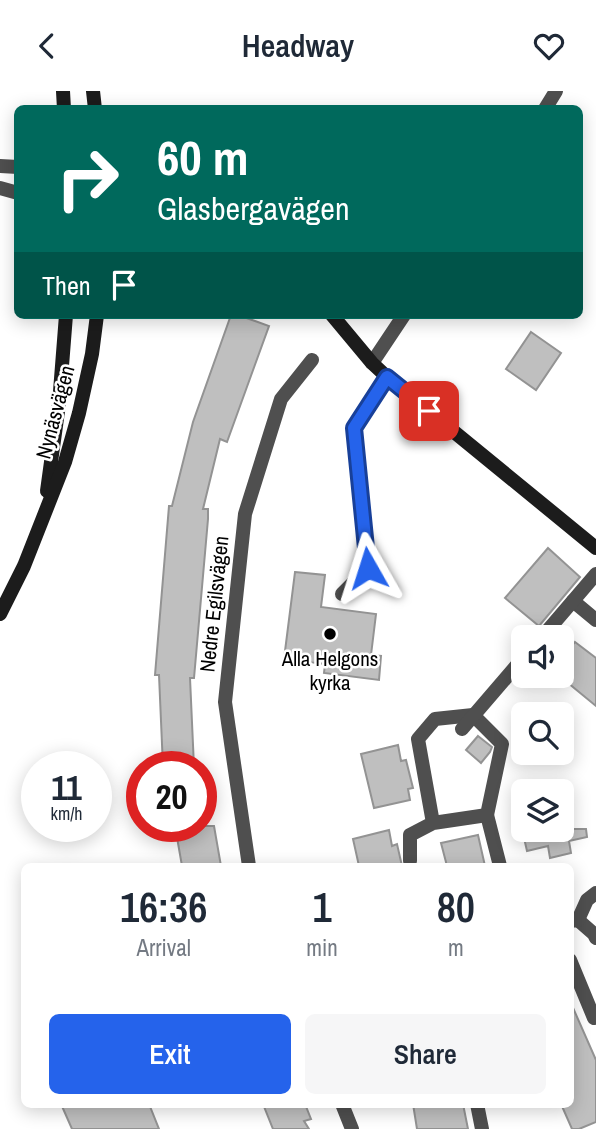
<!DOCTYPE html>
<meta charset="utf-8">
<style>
:root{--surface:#fff;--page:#f6f6f7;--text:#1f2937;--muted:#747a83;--accent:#2563eb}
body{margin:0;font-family:"Archivo Narrow",sans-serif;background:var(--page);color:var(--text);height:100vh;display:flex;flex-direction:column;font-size:26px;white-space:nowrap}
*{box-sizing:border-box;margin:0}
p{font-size:23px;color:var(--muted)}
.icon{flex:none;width:38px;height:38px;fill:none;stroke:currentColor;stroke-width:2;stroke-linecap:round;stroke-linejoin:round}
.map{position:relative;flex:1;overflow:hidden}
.details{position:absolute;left:21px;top:772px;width:553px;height:245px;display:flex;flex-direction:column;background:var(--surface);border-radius:10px;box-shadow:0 4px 18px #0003}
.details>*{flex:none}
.banner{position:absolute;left:14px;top:14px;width:569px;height:214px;border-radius:10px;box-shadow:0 4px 18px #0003;background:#00695c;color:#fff;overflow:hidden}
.controls{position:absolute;left:511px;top:534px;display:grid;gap:14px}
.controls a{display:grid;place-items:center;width:63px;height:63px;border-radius:10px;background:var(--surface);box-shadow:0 4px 18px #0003;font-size:35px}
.speed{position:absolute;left:21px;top:660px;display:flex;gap:14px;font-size:35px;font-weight:700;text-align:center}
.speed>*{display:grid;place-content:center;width:91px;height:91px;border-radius:50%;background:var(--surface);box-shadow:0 4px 18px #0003;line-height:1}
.speed small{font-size:18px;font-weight:400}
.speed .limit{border:10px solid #d22;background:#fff;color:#111}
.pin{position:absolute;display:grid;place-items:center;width:60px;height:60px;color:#fff;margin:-30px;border-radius:14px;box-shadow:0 4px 10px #0006}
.me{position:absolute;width:77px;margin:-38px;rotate:354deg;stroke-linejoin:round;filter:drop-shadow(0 0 5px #0008)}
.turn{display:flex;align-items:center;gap:24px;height:147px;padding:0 28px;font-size:32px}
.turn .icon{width:91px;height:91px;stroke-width:2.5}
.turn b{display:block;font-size:49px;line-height:60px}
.then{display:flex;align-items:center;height:66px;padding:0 28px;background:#0003;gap:14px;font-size:26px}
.eta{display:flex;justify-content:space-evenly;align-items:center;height:119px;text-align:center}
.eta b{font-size:42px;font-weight:600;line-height:49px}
.action{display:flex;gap:14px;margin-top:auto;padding:14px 28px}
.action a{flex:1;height:80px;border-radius:10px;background:var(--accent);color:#fff;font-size:28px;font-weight:600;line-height:80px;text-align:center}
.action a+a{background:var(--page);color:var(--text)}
header{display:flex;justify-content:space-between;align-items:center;height:91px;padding:0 28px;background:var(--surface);font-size:32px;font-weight:600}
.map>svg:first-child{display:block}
.building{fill:#bfbfbf;stroke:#939393;stroke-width:2}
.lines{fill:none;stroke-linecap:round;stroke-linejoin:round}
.lane{stroke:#4f4f4f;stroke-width:14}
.street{stroke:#4f4f4f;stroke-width:14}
.secondary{stroke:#1c1c1c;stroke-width:14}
.route-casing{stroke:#184099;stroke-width:18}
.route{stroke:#2563eb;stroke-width:12}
.poi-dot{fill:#000;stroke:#fff;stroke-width:2.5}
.labels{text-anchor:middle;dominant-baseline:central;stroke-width:5;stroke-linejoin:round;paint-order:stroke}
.street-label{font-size:21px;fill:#000;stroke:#fff}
.poi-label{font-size:21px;fill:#000;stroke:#fff}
</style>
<header><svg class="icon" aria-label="back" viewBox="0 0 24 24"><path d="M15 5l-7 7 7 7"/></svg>Headway<svg class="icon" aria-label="heart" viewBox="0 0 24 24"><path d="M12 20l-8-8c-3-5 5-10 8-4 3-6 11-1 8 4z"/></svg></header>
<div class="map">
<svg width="596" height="1038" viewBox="0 0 596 1038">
<rect width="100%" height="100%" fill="#fff"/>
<g class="building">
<polygon points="231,224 238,224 269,235 227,351 220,348 203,418 208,418 208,428 194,587 190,587 194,676 163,676 159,584 155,584 169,415 172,415 193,331"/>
<polygon points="531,241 561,262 536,299 506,278"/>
<polygon points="548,457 580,486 539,535 505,507"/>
<polygon points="295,481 325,484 321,516 376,523 371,564 381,565 379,589 324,582 325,573 284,568"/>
<polygon points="575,551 596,567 596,615 562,587 562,568"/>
<polygon points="478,645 492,656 490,661 481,672 466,659"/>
<polygon points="398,654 401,670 406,669 413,697 408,698 410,709 374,717 361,663"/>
<polygon points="175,735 214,735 221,775 182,775"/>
<polygon points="522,738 586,738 587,746 569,750 571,762 550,767 548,755 527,760"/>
<polygon points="389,739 392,755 397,753 402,775 359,775 353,748"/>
<polygon points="478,744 485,775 447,775 441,752"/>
<polygon points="570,910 596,969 596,1031 579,1038 572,1038 561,1013 570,1013"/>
<polygon points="61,1013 149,1013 159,1038 72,1038"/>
<polygon points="263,1013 305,1013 311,1028 304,1030 309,1038 273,1038"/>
<polygon points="413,1013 463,1013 468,1038 417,1038"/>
</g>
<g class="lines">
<g class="lane">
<polyline points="342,503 368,477 354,337 387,286"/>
<polyline points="573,510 596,529"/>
<polyline points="487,724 500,775"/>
<polyline points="410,770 410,744 433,732 487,724 502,653 473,624 435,628 418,648 433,732"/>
<polyline points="578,829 594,843 596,847"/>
<polyline points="570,830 578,829 587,809 596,802"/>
<polyline points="570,869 594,927"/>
<polyline points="477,1013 482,1038"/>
</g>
<g class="street">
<polyline points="545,18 556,0"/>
<polyline points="0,75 18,76"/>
<polyline points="0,97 18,102"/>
<polyline points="372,272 404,224"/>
<polyline points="542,546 596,483"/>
<polyline points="462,638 523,567"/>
<polyline points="249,775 225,611 245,423 281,308 312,269"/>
<polyline points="342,1013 352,1038"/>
</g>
<g class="secondary">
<polyline points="63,0 64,18"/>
<polyline points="93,0 95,18"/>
<polyline points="332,224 372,272 387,286 596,457"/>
<polyline points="47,400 59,313 66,224"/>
<polyline points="0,523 24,475 65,371 79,322 92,263 97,224"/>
</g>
</g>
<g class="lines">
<defs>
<polyline id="route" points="368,477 354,337 387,286 429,320"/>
</defs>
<use href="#route" class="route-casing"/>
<use href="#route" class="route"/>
</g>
<circle class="poi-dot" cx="330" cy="543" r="7"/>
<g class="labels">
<g class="street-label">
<text transform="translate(55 321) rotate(-75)">Nynäsvägen</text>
<text transform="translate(214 513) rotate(-84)">Nedre Egilsvägen</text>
</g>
<g class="poi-label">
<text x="330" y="567">Alla Helgons<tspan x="330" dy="24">kyrka</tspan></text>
</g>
</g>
</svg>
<div class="controls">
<a><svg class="icon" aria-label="sound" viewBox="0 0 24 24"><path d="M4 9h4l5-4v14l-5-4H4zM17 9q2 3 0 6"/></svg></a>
<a><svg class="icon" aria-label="search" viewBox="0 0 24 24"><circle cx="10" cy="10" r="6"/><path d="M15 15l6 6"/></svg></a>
<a><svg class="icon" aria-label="layers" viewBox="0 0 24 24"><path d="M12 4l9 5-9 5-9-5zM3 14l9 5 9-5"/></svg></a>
</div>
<div class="speed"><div>11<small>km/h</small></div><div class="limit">20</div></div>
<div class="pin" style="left:429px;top:320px;background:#d93025"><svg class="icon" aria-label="arrive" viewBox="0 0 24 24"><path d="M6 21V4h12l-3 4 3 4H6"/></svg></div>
<svg class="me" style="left:368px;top:477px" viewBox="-20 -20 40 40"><path d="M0-17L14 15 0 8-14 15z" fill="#2563eb" stroke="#fff" stroke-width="4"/></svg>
<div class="banner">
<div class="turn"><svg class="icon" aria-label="right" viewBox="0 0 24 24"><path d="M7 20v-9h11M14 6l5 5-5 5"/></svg><div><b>60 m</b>Glasbergavägen</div></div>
<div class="then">Then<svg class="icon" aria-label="arrive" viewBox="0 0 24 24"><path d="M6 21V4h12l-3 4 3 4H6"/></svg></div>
</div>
<section class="details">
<div class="eta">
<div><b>16:36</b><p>Arrival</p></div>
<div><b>1</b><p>min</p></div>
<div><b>80</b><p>m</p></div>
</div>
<div class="action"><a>Exit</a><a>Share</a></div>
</section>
</div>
